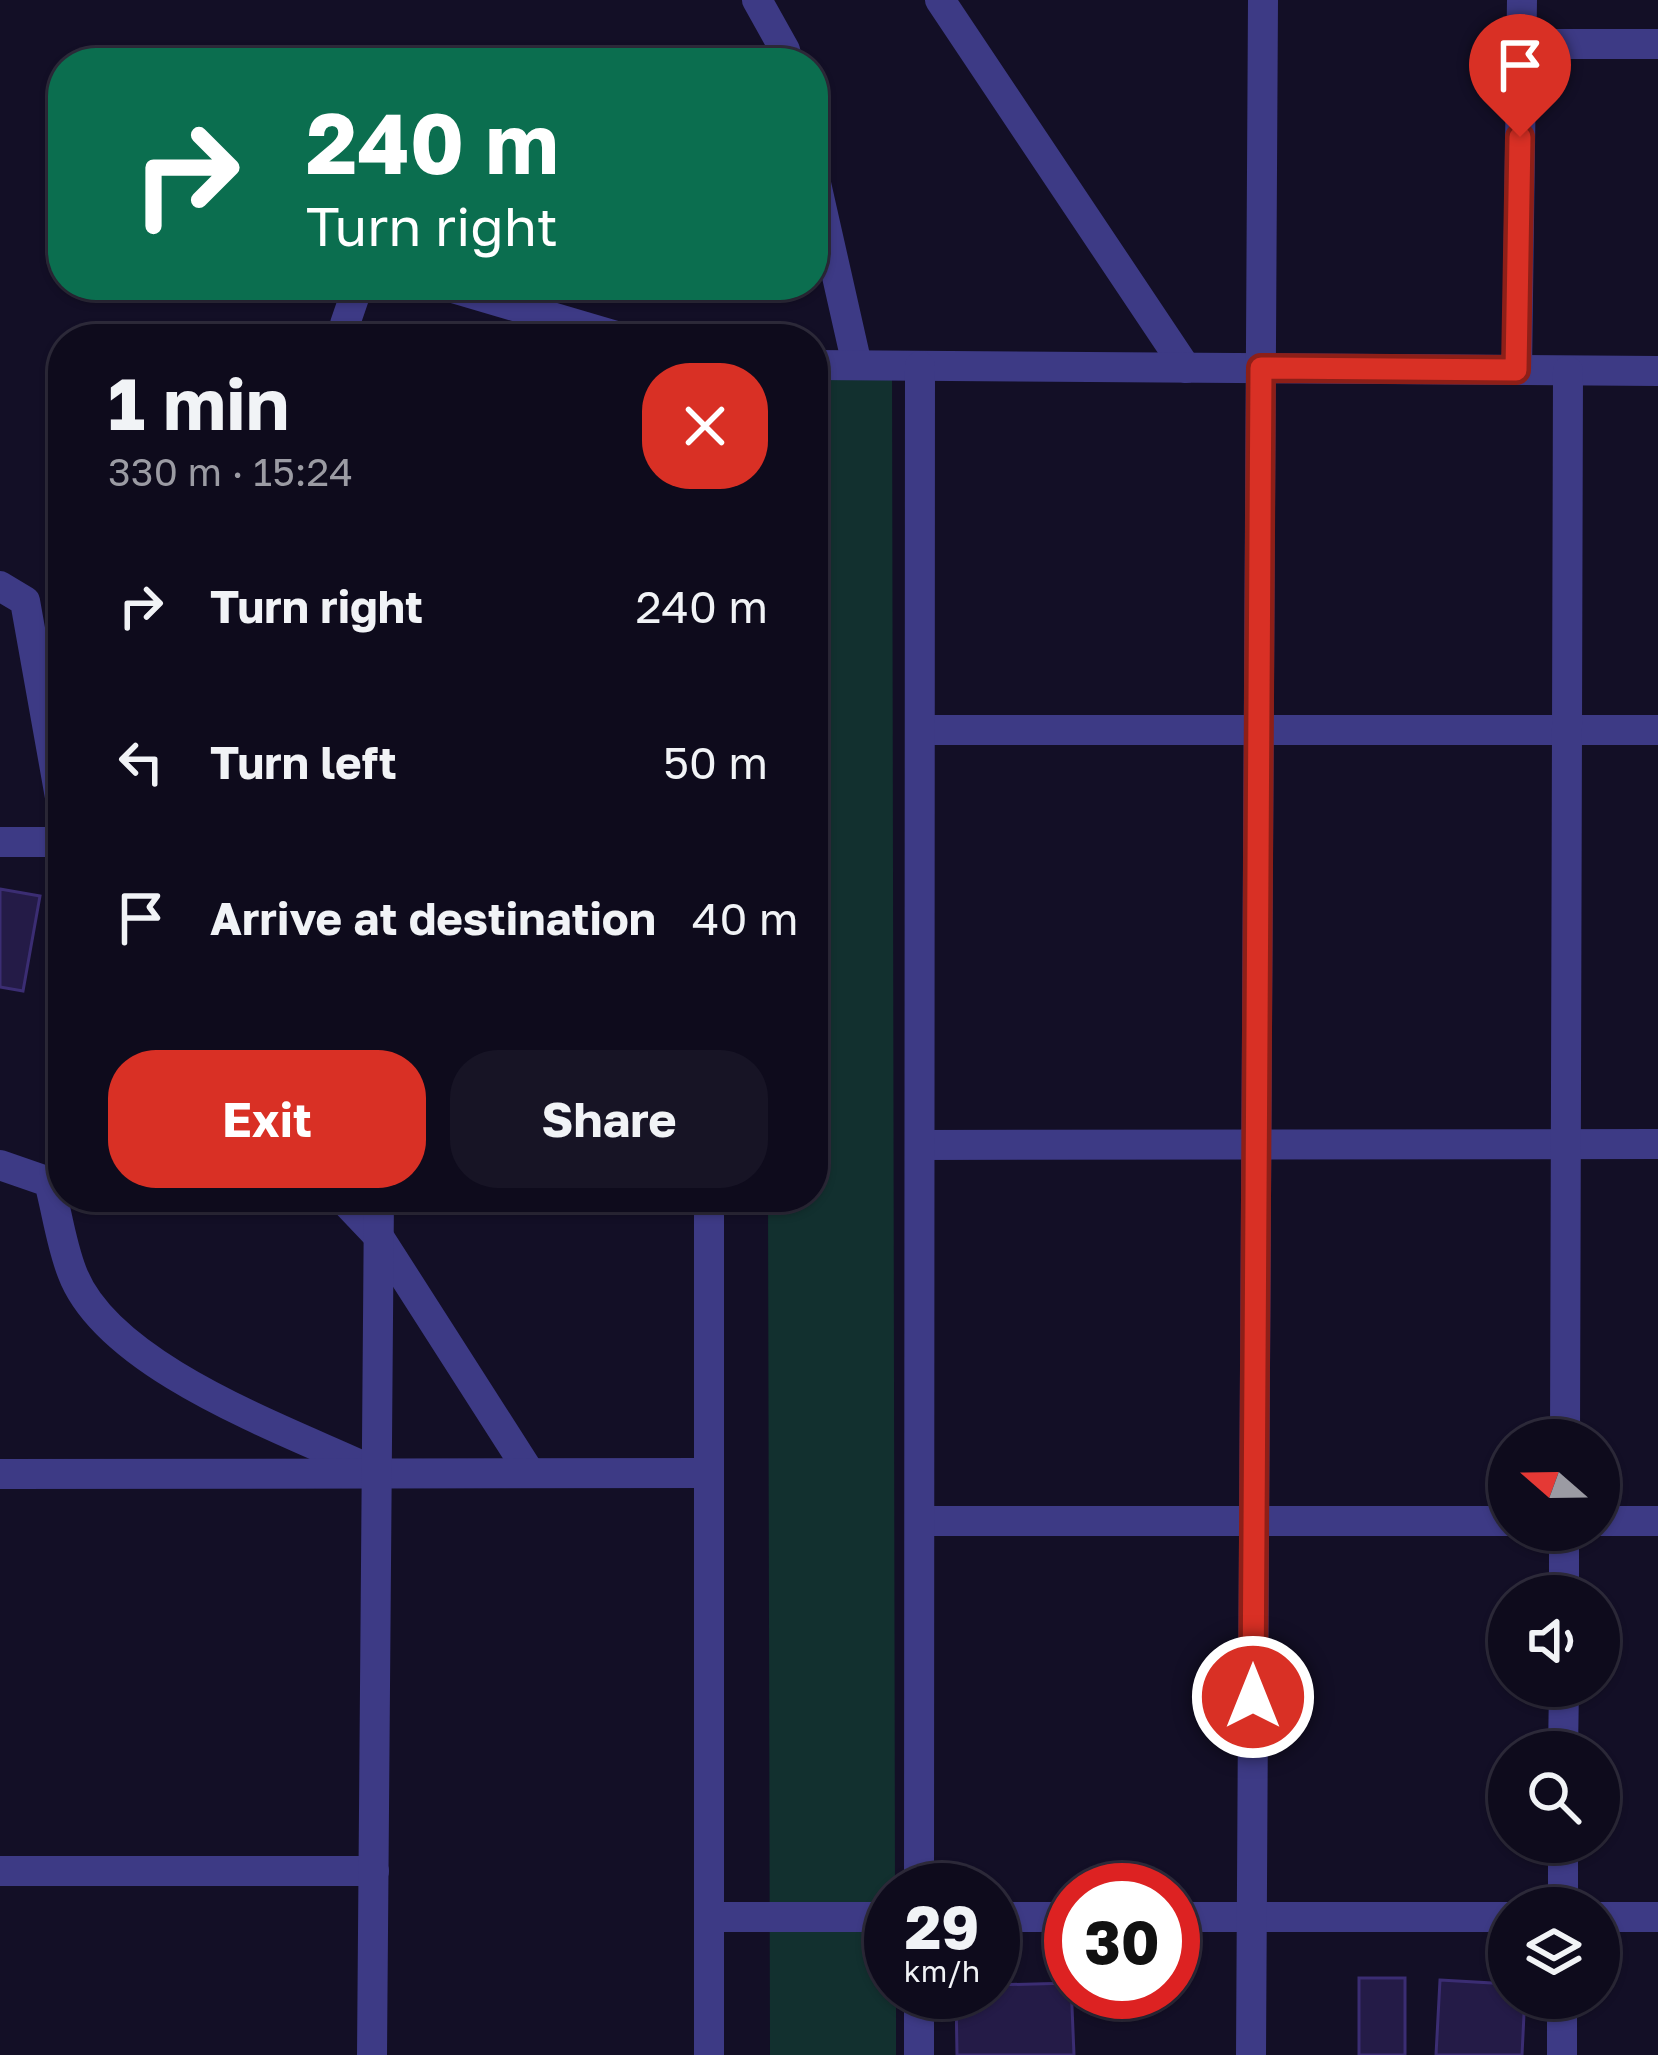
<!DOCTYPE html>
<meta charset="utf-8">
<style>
:root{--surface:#0e0b1c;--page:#171425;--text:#f1f3f6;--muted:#9b9ba3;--line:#2e2b3b;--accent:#d93025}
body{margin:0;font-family:"Golos Text",sans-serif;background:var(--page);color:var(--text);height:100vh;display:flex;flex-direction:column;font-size:45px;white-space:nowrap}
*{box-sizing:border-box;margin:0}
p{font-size:39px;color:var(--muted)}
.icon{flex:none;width:66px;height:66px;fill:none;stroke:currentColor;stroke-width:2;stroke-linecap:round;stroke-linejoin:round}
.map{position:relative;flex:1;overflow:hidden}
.details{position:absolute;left:48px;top:324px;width:780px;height:888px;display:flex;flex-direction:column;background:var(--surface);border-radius:48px;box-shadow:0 3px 9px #0004,0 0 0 3px var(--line)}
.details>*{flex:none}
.top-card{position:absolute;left:48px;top:48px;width:780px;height:252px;border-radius:48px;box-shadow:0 3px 9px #0004,0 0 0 3px var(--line);background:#0b6e4f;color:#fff;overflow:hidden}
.needle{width:78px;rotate:290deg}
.controls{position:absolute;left:1488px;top:1419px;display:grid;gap:24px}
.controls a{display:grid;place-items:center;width:132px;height:132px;border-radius:50%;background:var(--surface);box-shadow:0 3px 9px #0004,0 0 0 3px var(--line);font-size:60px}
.speed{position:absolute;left:864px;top:1863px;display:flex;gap:24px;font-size:60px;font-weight:700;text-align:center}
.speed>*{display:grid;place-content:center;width:156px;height:156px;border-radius:50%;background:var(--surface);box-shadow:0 3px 9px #0004,0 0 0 3px var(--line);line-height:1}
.speed small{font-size:30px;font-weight:400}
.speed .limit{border:18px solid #d22;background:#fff;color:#111}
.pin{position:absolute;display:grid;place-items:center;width:102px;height:102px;color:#fff;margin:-123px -51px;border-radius:50% 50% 50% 0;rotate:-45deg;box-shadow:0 0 12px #0007}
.pin .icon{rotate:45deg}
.me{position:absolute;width:132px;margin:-66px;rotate:0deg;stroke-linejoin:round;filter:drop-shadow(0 0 9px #0008)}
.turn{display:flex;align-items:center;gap:42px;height:252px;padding:0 60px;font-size:54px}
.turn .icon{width:156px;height:156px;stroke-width:2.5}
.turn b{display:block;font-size:84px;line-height:102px}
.round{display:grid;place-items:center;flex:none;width:126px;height:126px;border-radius:48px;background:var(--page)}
.headline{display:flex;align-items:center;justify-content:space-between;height:204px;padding:0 60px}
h1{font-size:72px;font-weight:700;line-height:90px}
.button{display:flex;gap:24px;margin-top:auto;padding:24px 60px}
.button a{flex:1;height:138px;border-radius:48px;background:var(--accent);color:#fff;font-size:48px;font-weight:700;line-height:138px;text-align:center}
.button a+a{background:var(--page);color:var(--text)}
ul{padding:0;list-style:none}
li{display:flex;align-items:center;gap:36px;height:156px;padding:0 60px}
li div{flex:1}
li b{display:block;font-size:45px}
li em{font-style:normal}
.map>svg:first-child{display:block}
.green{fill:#12302f}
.building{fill:#241b47;stroke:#3b2d73;stroke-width:3}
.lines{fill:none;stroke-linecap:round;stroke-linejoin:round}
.street{stroke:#3d3a85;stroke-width:30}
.route-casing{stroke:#8d1f18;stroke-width:30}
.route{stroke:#d93025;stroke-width:21}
</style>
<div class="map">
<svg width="1658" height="2055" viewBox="0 0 1658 2055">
<rect width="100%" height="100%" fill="#130f26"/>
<polygon class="green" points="892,357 895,1890 891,1890 891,1992 896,1992 896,2055 770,2055 768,1197 813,1197 813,358"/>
<g class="building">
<polygon points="0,889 40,896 23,991 0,987"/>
<rect x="1359" y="1978" width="46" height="77"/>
<polygon points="1440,1980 1509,1984 1509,1998 1537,1998 1536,2015 1524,2014 1522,2055 1436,2055"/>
<polygon points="1071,1983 1074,2055 957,2055 956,1992 993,1992 993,1985"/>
</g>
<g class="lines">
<g class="street">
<polyline points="757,0 785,50 788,63"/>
<polyline points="940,0 1186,368"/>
<polyline points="1522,44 1658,44"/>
<polyline points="813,170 857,365"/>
<polyline points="443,285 626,339"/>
<polyline points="347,339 345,324 357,289 365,285"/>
<polyline points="813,365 1658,371"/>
<polyline points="1517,370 1522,0"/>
<polyline points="0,586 25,601 63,814"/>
<polyline points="920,730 1658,730"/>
<polyline points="0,842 63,842"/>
<polyline points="920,1145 1658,1144"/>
<path d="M 0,1165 L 49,1182 C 57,1212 61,1244 72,1272 C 107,1366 281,1428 367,1468"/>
<polyline points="341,1197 379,1237 530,1473"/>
<polyline points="1565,1440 1568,371"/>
<polyline points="0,1474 709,1473"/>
<polyline points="920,1521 1509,1521"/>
<polyline points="1599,1521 1658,1521"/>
<polyline points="1564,1596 1564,1530"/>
<polyline points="1563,1752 1564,1686"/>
<polyline points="0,1871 374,1871"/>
<polyline points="919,1890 920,366"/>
<polyline points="1563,1908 1563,1842"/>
<polyline points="709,1917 891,1917"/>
<polyline points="993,1917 1071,1917"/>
<polyline points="1173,1917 1509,1917"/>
<polyline points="1599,1917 1658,1917"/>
<polyline points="919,1992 919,2055"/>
<polyline points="372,2055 379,1197"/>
<polyline points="709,2055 709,1197"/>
<polyline points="1251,2055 1263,0"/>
<polyline points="1562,2055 1562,1998"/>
</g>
</g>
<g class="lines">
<defs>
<polyline id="route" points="1253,1697 1261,368 1516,370 1520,137"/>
</defs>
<use href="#route" class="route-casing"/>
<use href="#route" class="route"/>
</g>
</svg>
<div class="controls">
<a><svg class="needle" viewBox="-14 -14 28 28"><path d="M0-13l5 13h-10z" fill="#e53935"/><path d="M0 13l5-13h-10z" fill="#9b9ba3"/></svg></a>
<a><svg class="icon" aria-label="sound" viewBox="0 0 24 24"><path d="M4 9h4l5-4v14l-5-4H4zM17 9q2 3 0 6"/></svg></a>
<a><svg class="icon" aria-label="search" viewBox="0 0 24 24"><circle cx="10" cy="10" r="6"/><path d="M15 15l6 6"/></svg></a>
<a><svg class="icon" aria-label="layers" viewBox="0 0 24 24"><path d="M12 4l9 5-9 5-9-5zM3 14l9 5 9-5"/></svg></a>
</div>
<div class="speed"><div>29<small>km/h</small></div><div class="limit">30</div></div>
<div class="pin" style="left:1520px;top:137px;background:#d93025"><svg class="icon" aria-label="arrive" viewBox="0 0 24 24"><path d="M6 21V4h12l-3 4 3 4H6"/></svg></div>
<svg class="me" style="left:1253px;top:1697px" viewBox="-20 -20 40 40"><circle r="17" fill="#d93025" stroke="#fff" stroke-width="3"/><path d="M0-11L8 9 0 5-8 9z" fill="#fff"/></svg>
<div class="top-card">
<div class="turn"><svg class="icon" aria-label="right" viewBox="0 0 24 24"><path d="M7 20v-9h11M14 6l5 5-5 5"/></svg><div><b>240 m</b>Turn right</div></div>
</div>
<section class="details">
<div class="headline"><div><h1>1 min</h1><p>330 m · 15:24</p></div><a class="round" style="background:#d93025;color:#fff"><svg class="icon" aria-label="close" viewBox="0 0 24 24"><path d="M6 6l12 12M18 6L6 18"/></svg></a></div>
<ul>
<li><svg class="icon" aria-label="right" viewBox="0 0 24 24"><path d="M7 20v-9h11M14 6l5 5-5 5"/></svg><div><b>Turn right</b></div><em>240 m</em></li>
<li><svg class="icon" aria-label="left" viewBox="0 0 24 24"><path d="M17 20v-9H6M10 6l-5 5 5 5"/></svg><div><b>Turn left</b></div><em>50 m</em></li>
<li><svg class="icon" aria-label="arrive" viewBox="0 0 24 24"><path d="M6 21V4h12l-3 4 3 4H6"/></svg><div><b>Arrive at destination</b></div><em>40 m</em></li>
</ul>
<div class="button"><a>Exit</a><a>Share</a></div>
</section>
</div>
